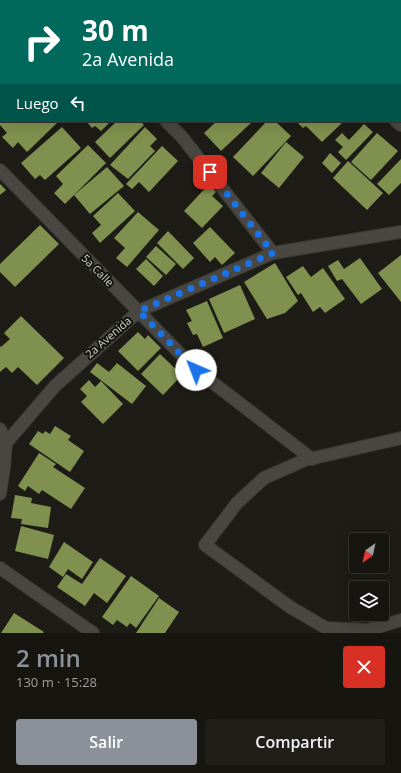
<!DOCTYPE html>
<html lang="es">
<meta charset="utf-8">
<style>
:root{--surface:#161510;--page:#1f1e19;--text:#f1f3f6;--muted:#9e9f9f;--line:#353430;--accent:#8c9099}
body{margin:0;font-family:"Open Sans",sans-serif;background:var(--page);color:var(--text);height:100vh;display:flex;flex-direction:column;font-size:15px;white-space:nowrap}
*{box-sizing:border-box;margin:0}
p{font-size:13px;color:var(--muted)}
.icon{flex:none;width:22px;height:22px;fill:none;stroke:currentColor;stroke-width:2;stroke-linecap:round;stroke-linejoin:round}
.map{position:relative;height:633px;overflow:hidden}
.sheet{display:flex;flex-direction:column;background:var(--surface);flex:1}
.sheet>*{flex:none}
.hud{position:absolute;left:0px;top:0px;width:401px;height:122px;box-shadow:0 4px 16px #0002,0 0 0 1px var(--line);background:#00695c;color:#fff;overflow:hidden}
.needle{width:26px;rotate:213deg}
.buttons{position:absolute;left:349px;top:533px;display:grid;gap:8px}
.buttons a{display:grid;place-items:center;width:40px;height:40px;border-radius:4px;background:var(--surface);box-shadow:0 4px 16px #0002,0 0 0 1px var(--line);font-size:20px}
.pin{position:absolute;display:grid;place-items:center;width:34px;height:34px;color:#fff;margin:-17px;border-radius:8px;box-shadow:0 2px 6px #0006}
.me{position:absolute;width:44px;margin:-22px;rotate:316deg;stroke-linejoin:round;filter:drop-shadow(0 0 3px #0008)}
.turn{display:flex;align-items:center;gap:14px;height:84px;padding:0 16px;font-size:18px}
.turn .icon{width:52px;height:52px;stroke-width:2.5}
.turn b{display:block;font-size:28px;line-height:34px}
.then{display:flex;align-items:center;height:38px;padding:0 16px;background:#0003;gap:8px;font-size:15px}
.round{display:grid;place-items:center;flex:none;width:42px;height:42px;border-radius:4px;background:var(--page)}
.overview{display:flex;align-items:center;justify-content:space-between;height:68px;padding:0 16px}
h1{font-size:24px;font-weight:600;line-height:30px;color:var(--accent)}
.cta{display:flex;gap:8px;margin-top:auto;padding:8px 16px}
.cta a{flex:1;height:46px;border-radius:4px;background:var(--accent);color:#fff;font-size:16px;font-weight:600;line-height:46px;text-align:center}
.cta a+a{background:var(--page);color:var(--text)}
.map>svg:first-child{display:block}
.building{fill:#80914f}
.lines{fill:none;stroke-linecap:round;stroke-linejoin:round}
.street-casing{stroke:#383734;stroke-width:14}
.street{stroke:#484741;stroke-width:12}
.route{stroke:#1a73e8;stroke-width:7;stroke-dasharray:0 12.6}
.labels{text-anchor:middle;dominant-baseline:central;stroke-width:4;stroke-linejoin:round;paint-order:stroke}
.street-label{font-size:11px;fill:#d4d4d0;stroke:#13130e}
</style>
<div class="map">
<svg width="401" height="633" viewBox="0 0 401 633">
<rect width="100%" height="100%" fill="#1d1c16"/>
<g class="building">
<polygon points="0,121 56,121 57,123 27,152 18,142 13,148 2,137 7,133 0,125"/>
<polygon points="86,121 111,121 101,131 95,126 92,128"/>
<polygon points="117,121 140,121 144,125 110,158 95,142"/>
<polygon points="217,121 252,121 252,122 221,151 204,133"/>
<polygon points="267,121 275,121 291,136 253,176 233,157"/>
<polygon points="296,121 344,121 322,142 306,126 303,128"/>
<polygon points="364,124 373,132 346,160 338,152 343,147 335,140 342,133 349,140"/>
<polygon points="62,127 81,148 45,180 40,175 35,179 21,163"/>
<polygon points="145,127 157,139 150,146 155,151 128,179 110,165"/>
<polygon points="377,133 398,151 371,180 351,162"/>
<polygon points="286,142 304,157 279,188 261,173"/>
<polygon points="88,145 106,163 65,204 54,193 63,184 56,176"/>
<polygon points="162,146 178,161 149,192 139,182 132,189 126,184"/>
<polygon points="330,153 341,163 332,173 322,163"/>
<polygon points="401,159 401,183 389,195 377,184"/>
<polygon points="348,161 383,193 367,210 333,178"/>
<polygon points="107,167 124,186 90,214 74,195"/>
<polygon points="0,184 6,190 0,195"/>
<polygon points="209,184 216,192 212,196 223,206 202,228 184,211"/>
<polygon points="118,193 135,211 100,243 92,233 101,225 93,216"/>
<polygon points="138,212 159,230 127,267 116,258 125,248 114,238"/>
<polygon points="40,225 59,244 15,287 0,272 0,264"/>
<polygon points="210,227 235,253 222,265 215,257 210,262 193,243"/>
<polygon points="168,231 194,258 183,269 157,243"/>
<polygon points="156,246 176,264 166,275 146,257"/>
<polygon points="401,255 401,302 378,273"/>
<polygon points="360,258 382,289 361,304 342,279 337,281 328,266 338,260 344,269"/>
<polygon points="146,259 163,276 154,286 136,269"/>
<polygon points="275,263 298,301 285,313 267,319 244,282"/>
<polygon points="303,266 311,277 323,268 345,299 325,313 320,307 313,312 301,293 298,295 286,277"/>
<polygon points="240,285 255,319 224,333 209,299"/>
<polygon points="207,301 223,338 203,347 197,334 193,335 187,323 192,321 186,310"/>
<polygon points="21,316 64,358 37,385 18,367 12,373 6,367 0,372 0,346 1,347 10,339 4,333"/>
<polygon points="138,332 145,339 148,335 161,348 138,371 118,351"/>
<polygon points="160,354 182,375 163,395 141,374"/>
<polygon points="97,363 109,372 117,363 146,386 132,404 90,372"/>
<polygon points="89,380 95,387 101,381 123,404 103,424 81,402 87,396 80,389"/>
<polygon points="55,426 71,436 68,440 84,451 70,472 29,444 38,431 43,434 45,431 50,434"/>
<polygon points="39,453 56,464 53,467 85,488 71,509 42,490 39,494 28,486 25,491 18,486"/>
<polygon points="15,495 32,498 31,503 51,507 48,528 21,524 22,519 11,518"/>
<polygon points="21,526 54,535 48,559 15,551"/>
<polygon points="64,542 93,562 82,579 68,569 63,577 49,567"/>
<polygon points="100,558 126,576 107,603 94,593 85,606 57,587 66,574 82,584"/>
<polygon points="131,576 159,596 136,628 130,623 127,627 117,620 113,625 102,617"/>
<polygon points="159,598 179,612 165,633 136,633"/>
<polygon points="14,613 44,632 43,633 1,633"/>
</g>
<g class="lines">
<defs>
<g id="street">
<polyline points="48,0 49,1"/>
<polyline points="276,0 277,1"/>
<polyline points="69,1 72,0"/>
<polyline points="0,18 1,18"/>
<polyline points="166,121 182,137 273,253"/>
<polyline points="396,121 401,125"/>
<polyline points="0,170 196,370"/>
<polyline points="212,382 312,459"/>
<polyline points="0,429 6,443 55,386 139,311 273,253 401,232"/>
<polyline points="401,438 305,460 264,478 237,503 205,545 290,607 326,628 368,630 401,620"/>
<polyline points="0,440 6,443 4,467 0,494"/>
<polyline points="0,568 93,633"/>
</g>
</defs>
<use href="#street" class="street-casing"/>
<use href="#street" class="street"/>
</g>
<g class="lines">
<polyline class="route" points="196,370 139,311 273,253 210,172"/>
</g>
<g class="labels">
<g class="street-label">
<text transform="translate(98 270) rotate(45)">5a Calle</text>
<text transform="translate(108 337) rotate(-41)">2a Avenida</text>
</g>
</g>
</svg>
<div class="buttons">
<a><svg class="needle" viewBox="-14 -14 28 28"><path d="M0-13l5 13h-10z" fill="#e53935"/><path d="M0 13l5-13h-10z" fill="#9e9f9f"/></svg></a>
<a><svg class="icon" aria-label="layers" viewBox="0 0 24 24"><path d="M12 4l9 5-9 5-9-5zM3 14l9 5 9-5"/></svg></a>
</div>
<div class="pin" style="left:210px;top:172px;background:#d93025"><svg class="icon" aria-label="arrive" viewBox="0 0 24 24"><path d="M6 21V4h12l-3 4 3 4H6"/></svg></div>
<svg class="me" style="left:196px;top:370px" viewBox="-20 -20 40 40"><circle r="19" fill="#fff"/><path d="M0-13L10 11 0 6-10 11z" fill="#1a73e8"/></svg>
<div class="hud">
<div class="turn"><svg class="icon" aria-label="right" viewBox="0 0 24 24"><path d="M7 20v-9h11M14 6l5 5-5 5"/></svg><div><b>30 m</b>2a Avenida</div></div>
<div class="then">Luego<svg class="icon" aria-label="left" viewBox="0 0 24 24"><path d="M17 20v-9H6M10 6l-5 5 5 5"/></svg></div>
</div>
</div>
<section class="sheet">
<div class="overview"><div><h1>2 min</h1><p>130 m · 15:28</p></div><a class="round" style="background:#d93025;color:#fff"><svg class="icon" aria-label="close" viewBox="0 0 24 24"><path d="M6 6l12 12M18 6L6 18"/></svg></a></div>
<div class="cta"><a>Salir</a><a>Compartir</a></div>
</section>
